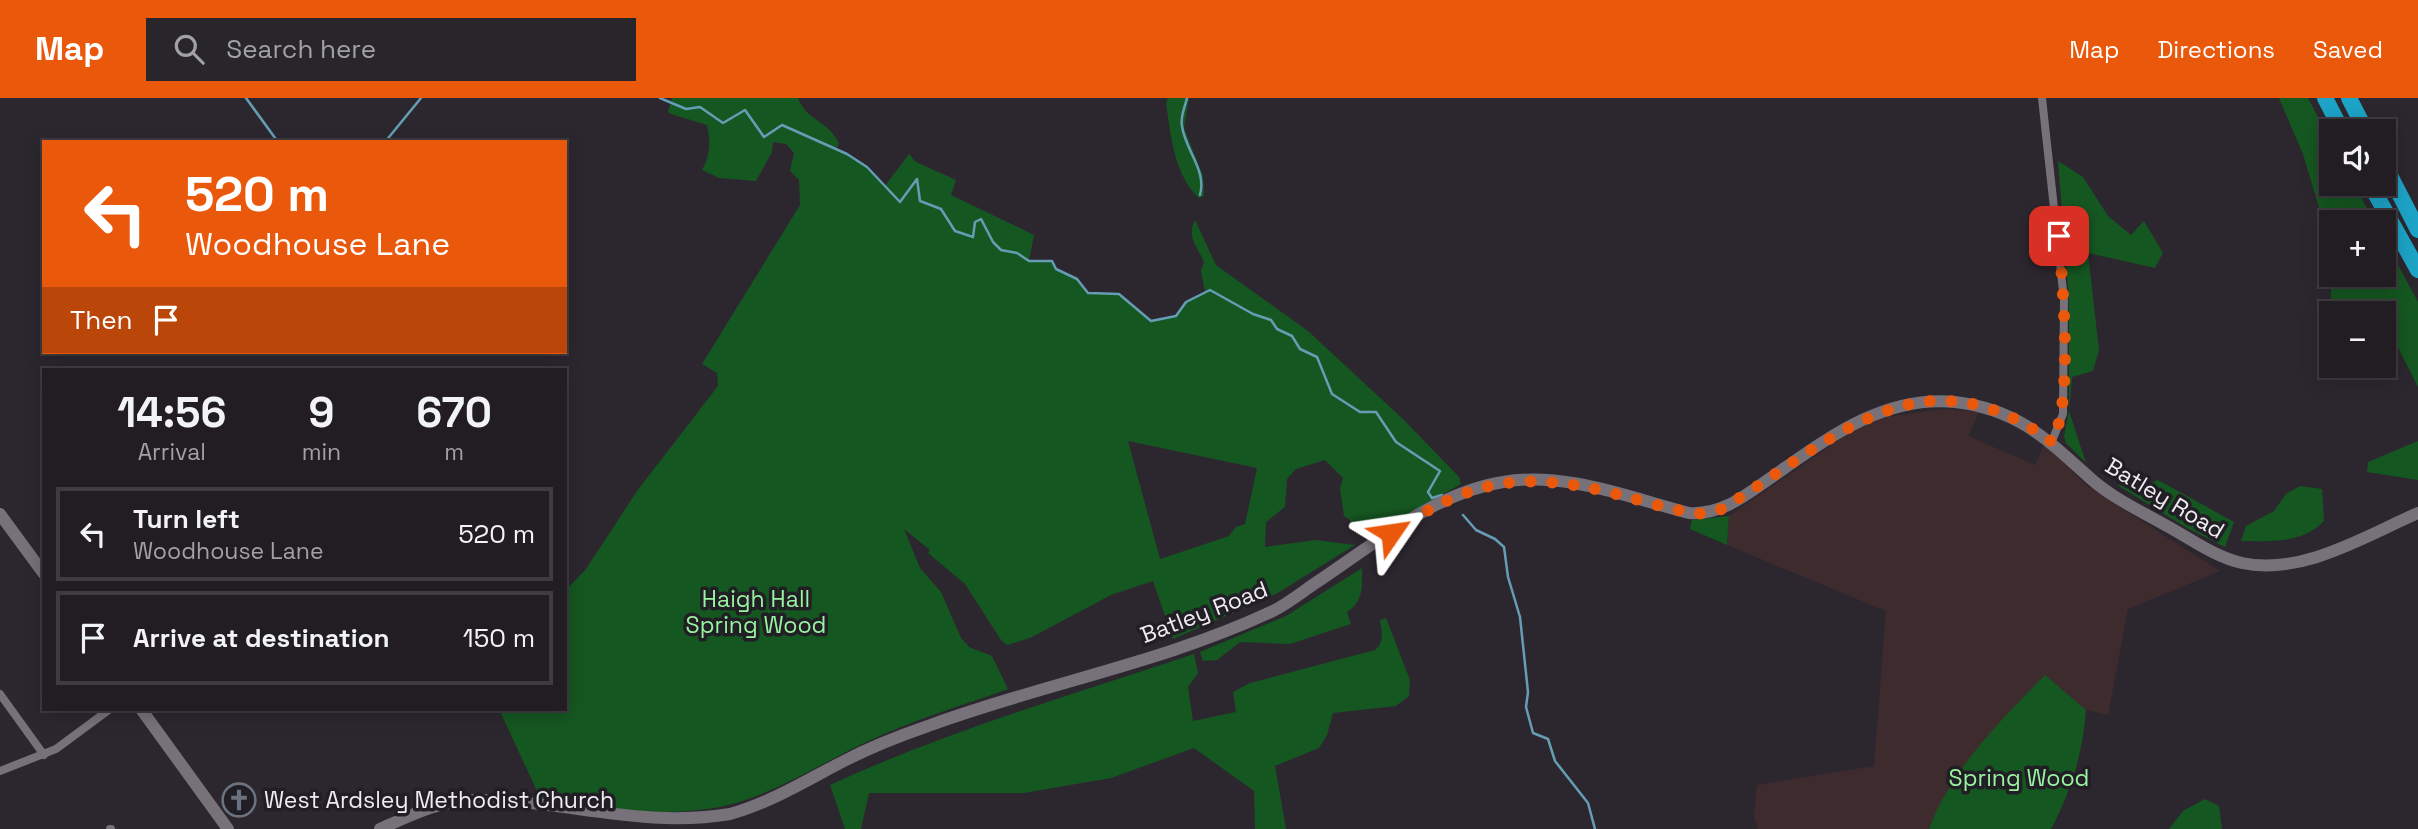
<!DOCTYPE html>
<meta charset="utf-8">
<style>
:root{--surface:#211d23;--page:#29262b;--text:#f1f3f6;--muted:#a2a2a6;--line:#3e3b41;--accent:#ea580c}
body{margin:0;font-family:"Space Grotesk",sans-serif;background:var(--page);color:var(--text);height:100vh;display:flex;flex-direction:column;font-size:26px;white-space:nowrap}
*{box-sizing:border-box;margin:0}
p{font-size:23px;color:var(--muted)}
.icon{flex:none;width:38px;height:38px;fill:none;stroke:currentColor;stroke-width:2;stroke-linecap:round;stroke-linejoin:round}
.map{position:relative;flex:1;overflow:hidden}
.details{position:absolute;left:42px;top:270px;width:525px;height:343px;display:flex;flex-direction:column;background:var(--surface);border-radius:0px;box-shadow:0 4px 18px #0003,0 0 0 2px var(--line)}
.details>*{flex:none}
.banner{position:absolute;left:42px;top:42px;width:525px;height:214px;border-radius:0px;box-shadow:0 4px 18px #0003,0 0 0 2px var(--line);background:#ea580c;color:#fff;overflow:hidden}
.fabs{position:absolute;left:2319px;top:21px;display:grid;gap:14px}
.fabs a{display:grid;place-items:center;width:77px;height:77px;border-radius:0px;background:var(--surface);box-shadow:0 4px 18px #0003,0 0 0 2px var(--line);font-size:35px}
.pin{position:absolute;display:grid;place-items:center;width:60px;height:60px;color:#fff;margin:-30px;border-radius:14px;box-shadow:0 4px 10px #0006}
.me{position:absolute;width:77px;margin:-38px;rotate:58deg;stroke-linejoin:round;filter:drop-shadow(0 0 5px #0008)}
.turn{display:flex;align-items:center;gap:24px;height:147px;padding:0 28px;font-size:32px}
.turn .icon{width:91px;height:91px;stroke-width:2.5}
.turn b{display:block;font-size:49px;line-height:60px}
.then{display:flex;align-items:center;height:66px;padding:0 28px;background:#0003;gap:14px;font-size:26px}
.eta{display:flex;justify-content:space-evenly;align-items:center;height:119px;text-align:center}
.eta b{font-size:42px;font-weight:700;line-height:49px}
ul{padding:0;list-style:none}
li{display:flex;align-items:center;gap:21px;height:94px;margin:0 14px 10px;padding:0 14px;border:4px solid var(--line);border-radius:0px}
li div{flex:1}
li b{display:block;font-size:26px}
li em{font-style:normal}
header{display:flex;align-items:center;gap:42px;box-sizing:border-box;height:98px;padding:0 35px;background:var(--accent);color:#fff}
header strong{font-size:33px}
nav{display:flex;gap:38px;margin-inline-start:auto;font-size:24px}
.search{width:490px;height:63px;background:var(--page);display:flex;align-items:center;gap:18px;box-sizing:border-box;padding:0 24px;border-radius:0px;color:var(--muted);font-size:26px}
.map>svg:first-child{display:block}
.industrial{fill:#3e2b2e}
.green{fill:#155721;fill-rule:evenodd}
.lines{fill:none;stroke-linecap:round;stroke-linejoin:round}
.stream{stroke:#659db5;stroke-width:2.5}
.street{stroke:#77717a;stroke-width:8}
.secondary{stroke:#77717a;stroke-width:12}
.highway{stroke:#1da3c6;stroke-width:16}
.route{stroke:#ea580c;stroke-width:12;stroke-dasharray:0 21.6}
.labels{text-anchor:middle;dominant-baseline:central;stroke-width:7;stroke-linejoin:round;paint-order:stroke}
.street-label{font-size:23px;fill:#efecf1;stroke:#221e25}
.park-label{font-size:23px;fill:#98f39f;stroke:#221e25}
.poi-label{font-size:23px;fill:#efecf1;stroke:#221e25;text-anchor:start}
</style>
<header>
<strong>Map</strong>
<div class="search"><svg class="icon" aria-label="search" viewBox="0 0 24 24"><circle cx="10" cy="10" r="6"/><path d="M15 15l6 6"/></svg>Search here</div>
<nav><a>Map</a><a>Directions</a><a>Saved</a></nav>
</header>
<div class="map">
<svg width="2418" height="731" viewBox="0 0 2418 731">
<rect width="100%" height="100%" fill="#2c272f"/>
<polygon class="industrial" points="1945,311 1979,314 1968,338 2035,367 2045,345 2087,388 2220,473 2128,511 2108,617 2086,612 2045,578 1972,657 1929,731 1758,731 1754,719 1757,687 1874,668 1886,513 1727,447 1729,418 1846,337 1877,320"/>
<g class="green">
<path d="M 672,0 L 798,0 C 808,24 825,20 839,45 L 836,51 L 867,69 L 884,89 L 909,56 L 916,64 L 956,82 L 951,97 L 1034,137 L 1029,163 L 1052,163 L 1056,171 L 1077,181 L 1088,195 L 1119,196 L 1151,223 L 1176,218 L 1186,204 L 1205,194 L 1201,173 L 1204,164 C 1198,149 1186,139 1195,122 L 1216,167 L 1308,233 L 1404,322 L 1459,379 L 1461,386 L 1370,437 L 1344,418 L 1340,391 L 1343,380 L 1325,362 L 1296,371 L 1287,381 L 1285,409 L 1266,424 L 1265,449 L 1316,442 L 1355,447 L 1276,496 L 1173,541 L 1153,483 L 1111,497 L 1030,540 L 1007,547 L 1001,542 L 965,486 L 928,455 L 930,452 L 904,431 L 920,470 L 941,494 L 961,540 L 969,549 L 992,558 L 1008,591 C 964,607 916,621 873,641 C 819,665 767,703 707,711 C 650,719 592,709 537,701 L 536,691 L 499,611 L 565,611 L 565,493 L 586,471 L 637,393 L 718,288 L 717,275 L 702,266 L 800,107 L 799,82 L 790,73 L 794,55 L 786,46 L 773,44 L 772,54 L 756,83 L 719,80 L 702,72 C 710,57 711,44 707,27 L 671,16 L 668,14 ZM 1128,343 L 1257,370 L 1245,426 L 1236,429 L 1229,438 L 1160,461 Z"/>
<path d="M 1168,0 L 1189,0 L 1184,30 L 1203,78 L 1204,98 L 1199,100 C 1174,77 1171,38 1166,5 Z"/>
<polygon points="2279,0 2308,0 2331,44 2331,86 2354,86 2374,124 2331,124 2331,150 2303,56"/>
<polygon points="2058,63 2083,79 2108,118 2131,137 2144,123 2163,155 2155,170 2088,155 2099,252 2093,273 2072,279 2069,313 2086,365 2066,345 2064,338 2069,313 2069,201"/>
<polygon points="2384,141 2418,204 2418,289 2390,234 2384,232 2384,215 2331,215 2331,177 2384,177"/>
<polygon points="2418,343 2418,382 2367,374 2368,364"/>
<polygon points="2158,382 2234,424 2225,449 2187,430 2117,387 2139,389"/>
<path d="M 2300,388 L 2322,391 L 2324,423 C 2302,446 2271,443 2241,443 L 2246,428 L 2274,413 L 2286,396 Z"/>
<polygon points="1729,418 1727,447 1690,431 1692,422"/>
<path d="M 1362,470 C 1362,488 1364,503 1347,514 L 1351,526 L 1290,546 L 1240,544 L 1217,562 L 1203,563 L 1200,554 L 1286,518 Z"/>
<path d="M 1386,520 L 1410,582 L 1409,598 L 1396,608 L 1333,615 L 1327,637 L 1319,650 L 1275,668 L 1286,731 L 1255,731 L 1254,693 L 1194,650 L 1111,680 L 1024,695 L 869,695 L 861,731 L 845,731 L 830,687 C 947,633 1071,597 1194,556 L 1198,575 L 1188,589 L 1193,623 L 1236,614 L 1233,594 L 1250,585 L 1375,552 C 1385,544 1382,533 1380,522 Z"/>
<path d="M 2045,577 L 2086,612 C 2083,654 2071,694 2051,731 L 1929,731 C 1952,670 2000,623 2045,577 Z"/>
<polygon points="2205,701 2219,708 2222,731 2169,731 2183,713"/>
</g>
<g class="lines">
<g class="stream">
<polyline points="246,0 278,44"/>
<polyline points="660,0 686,11 700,9 723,25 745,12 764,39 782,27 847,56 867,69 900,104 917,81 920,103 941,111 955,133 973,139 975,124 981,121 993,144 1001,152 1017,155 1029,163 1052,163 1056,171 1077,181 1088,195 1119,196 1151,223 1176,218 1186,204 1210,192 1253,216 1271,222 1277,231 1292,238 1300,251 1317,259 1332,296 1360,314 1376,314 1396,344 1440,373 1428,394 1432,400 1442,397"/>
<path d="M 1187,0 C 1185,9 1180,19 1182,28 C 1185,52 1207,72 1200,97"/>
<polyline points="385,44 421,0"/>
<polyline points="1463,417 1476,432 1495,441 1504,449 1508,479 1520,519 1528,594 1526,609 1533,635 1548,641 1555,663 1588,705 1595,731"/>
</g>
<g class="street">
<polyline points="2042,0 2064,202 2063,316 2052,343"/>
<polyline points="0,596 44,657"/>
<polyline points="0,673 56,651 110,611"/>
<polyline points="110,731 111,731"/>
</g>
<g class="secondary">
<polyline points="0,416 44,476"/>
<polyline points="141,611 228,731"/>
<path d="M 380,731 C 409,718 441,702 473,702 C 560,701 642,731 730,716 C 770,705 807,682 844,663 C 871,649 899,638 928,628 C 1041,586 1163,565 1273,513 C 1287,506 1301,495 1314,486 C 1372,448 1433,395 1503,384 C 1564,373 1631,400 1689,415 C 1721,417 1743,399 1769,381 C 1824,343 1883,296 1955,304 C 2017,311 2047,341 2090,380 C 2112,400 2141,413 2167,428 C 2191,441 2215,459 2242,465 C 2302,478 2365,438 2418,415"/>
</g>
<g class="highway">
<polyline points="2325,0 2342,33"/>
<polyline points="2349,0 2366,33"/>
<polyline points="2384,66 2418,132"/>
<polyline points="2370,86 2418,172"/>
</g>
</g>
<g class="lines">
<path class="route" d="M 1391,435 C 1473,381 1520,372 1616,396 C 1645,403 1675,414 1705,416 L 1722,411 C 1833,343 1920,247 2052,344 C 2074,303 2062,187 2059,138"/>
</g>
<defs>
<symbol id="church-ring" viewBox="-11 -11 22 22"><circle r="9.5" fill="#221e25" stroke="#6b7280" stroke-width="1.5"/><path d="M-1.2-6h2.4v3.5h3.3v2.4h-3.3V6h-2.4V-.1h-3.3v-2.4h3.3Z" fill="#6b7280"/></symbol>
</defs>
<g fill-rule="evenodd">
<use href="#church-ring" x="220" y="683" width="38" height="38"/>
</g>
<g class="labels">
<g class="street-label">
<text transform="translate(2165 400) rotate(31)">Batley Road</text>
<text transform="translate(1204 514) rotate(-21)">Batley Road</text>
</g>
<g class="park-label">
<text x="756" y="501">Haigh Hall<tspan x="756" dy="26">Spring Wood</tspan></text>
<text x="2019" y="680">Spring Wood</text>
</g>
<g class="poi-label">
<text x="264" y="702">West Ardsley Methodist Church</text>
</g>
</g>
</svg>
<div class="fabs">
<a><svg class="icon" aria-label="sound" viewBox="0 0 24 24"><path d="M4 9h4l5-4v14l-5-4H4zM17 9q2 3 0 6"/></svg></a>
<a>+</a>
<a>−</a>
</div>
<div class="pin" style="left:2059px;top:138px;background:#d93025"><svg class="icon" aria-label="arrive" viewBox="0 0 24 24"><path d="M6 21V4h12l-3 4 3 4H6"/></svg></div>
<svg class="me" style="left:1391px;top:435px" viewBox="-20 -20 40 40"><path d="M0-17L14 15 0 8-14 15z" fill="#ea580c" stroke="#fff" stroke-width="4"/></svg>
<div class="banner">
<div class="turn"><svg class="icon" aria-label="left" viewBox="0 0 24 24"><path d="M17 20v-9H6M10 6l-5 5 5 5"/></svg><div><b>520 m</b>Woodhouse Lane</div></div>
<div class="then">Then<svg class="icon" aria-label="arrive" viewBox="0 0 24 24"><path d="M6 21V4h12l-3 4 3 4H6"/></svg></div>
</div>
<section class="details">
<div class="eta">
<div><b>14:56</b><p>Arrival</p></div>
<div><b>9</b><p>min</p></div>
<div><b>670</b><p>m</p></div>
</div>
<ul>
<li><svg class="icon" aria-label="left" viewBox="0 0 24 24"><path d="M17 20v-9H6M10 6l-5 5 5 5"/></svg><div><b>Turn left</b><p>Woodhouse Lane</p></div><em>520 m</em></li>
<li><svg class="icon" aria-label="arrive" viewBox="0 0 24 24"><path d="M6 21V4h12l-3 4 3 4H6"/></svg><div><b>Arrive at destination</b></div><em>150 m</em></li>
</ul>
</section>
</div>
